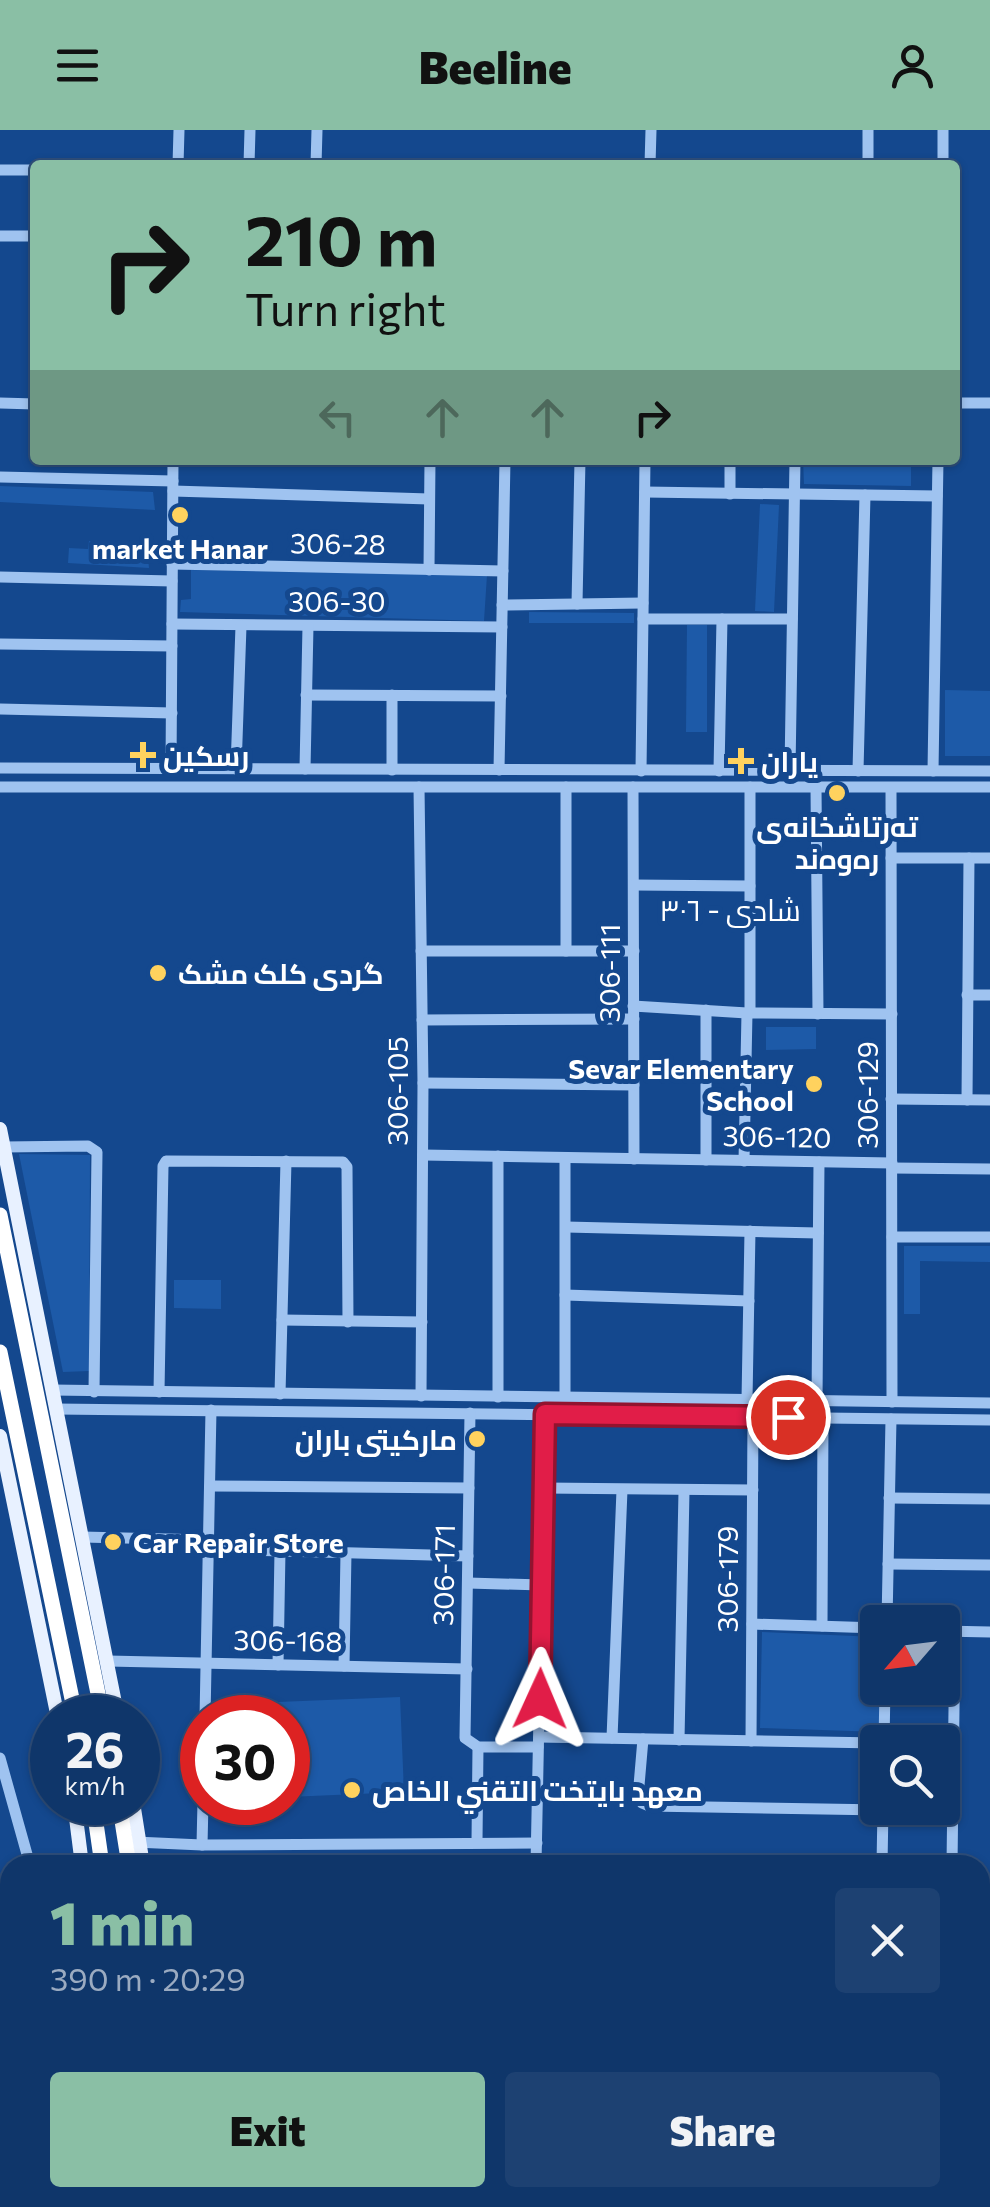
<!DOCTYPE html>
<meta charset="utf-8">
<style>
:root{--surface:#0f366a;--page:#1d4172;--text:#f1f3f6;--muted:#9babc1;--line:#2f507e;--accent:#8abfa5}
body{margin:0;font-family:Commissioner,Cairo,sans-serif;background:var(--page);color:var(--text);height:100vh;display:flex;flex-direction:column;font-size:38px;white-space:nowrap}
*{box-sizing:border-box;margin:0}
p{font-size:32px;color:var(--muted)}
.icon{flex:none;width:55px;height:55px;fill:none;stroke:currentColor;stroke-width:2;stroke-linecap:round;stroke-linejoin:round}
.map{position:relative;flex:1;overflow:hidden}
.panel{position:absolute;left:0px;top:1725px;width:990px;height:352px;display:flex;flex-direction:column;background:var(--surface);border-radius:30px 30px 0 0;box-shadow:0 2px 8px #0004,0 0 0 2px var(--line)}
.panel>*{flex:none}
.top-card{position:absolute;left:30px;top:30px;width:930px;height:305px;border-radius:10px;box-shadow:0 2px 8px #0004,0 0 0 2px var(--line);background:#8abfa5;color:#111;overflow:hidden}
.needle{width:65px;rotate:242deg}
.controls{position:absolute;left:860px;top:1475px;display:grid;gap:20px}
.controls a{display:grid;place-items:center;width:100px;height:100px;border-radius:10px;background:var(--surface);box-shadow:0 2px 8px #0004,0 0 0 2px var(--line);font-size:50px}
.speed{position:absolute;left:30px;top:1565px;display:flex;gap:20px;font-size:50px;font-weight:700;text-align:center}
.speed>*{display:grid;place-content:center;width:130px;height:130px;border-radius:50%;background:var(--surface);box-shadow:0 2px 8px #0004,0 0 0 2px var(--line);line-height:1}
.speed small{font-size:25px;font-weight:400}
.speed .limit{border:15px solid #d22;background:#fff;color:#111}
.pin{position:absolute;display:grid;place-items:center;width:85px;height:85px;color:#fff;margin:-42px;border:5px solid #fff;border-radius:50%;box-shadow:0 2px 10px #0007}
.me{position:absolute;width:110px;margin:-55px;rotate:1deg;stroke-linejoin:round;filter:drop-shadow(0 0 8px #0008)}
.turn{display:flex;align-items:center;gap:35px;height:210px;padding:0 50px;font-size:45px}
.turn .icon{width:130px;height:130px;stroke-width:2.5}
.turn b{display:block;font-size:70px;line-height:85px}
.lanes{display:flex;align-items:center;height:95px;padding:0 50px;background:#0003;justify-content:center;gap:50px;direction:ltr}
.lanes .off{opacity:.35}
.round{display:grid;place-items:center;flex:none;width:105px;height:105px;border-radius:10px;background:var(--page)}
.head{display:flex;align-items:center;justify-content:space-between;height:170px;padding:0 50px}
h1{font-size:60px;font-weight:800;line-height:75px;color:var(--accent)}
.cta{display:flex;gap:20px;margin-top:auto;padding:20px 50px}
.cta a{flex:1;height:115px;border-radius:10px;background:var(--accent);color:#111;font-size:40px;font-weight:800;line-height:115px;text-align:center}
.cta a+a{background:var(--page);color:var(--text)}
header{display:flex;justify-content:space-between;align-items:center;height:130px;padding:0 50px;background:var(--accent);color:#111;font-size:45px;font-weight:800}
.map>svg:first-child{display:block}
.green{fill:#1d5aa8}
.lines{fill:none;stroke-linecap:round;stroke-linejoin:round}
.minor{stroke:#9fc3f0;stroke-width:11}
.major{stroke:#e8f1ff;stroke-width:14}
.highway{stroke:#fff;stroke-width:15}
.route-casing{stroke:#92132f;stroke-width:25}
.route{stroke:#e11d48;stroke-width:18}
.poi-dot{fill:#ffd25e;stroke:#14488e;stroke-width:4}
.labels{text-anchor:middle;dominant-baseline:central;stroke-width:10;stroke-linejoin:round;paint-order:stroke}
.street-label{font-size:28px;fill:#fff;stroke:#14488e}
.poi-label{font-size:28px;font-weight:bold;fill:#fff;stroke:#14488e;text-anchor:start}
.neighbourhood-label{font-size:30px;fill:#fff;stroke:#14488e}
</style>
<header><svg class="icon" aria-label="menu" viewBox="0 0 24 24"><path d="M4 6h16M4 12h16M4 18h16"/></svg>Beeline<svg class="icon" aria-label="person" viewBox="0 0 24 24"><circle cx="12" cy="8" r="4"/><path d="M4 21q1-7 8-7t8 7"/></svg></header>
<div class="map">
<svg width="990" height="2077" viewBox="0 0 990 2077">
<rect width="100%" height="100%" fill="#14488e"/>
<g class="green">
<polygon points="803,330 911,330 911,356 804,354"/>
<polygon points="0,356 153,362 155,380 0,372"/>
<polygon points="760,374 779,375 774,482 755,481"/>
<polygon points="89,411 147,416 149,438 68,433 69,418 88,419"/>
<polygon points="191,440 487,445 484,491 180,482 181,470 191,469"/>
<polygon points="529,482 634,483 634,493 529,493"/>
<polygon points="687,495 707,495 707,602 686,602"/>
<polygon points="945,560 990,561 990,626 945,626"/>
<polygon points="766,897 816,897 816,919 766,920"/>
<polygon points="19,1024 90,1025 89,1241 63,1242"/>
<polygon points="904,1116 990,1116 990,1132 920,1131 920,1184 904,1184"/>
<polygon points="174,1150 221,1150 221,1179 174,1178"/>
<polygon points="762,1502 877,1507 881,1602 760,1598"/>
<polygon points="400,1567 404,1662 288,1667 288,1588 279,1587 278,1572"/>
</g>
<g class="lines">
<g class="minor">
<polyline points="178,35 179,0"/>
<polyline points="249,35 250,0"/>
<polyline points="316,35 317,0"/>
<polyline points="650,35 651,0"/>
<polyline points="868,35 868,0"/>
<polyline points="943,35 943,0"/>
<polyline points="0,40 35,40"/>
<polyline points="34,40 35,218"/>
<polyline points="0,106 33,106"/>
<polyline points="0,273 35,274"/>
<polyline points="955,273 990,273"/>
<polyline points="0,347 173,351"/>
<polyline points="173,361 429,369"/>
<polyline points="645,362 937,366"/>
<polyline points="730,364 730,330"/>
<polyline points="172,434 503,441"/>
<polyline points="429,440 430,330"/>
<polyline points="0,447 172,451"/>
<polyline points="577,474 580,330"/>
<polyline points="502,475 643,473"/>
<polyline points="643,489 792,489"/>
<polyline points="172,494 502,497"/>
<polyline points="0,514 172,516"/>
<polyline points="306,565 501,566"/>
<polyline points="0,579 172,583"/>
<polyline points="0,638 990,641"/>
<polyline points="171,639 173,330"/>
<polyline points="236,639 241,496"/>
<polyline points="305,639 308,496"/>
<polyline points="392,640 392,565"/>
<polyline points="499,640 505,330"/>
<polyline points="790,640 795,330"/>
<polyline points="641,641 645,330"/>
<polyline points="719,641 722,489"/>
<polyline points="858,641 865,365"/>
<polyline points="933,641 938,330"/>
<polyline points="0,657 990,657"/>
<polyline points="419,657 423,953 421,1266"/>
<polyline points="566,657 566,821"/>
<polyline points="633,657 634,1029"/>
<polyline points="816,657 818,884"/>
<polyline points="891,658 892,1272"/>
<polyline points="891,728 990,728"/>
<polyline points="634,755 750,756"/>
<polyline points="421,821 634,821"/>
<polyline points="967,865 990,865"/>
<polyline points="633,876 747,883 892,884"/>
<polyline points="750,883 750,657"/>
<polyline points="422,890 634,889"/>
<polyline points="423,953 634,955"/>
<polyline points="891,969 990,970"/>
<polyline points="967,970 969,728"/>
<polyline points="4,1017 88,1016 97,1022 94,1262"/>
<polyline points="423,1025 892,1033"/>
<polyline points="498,1026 498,1267"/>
<polyline points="706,1030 706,880"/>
<polyline points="744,1031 747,883"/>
<polyline points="892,1038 990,1039"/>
<polyline points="566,1097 818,1103"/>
<polyline points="892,1107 990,1107"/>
<polyline points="565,1165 749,1171"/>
<polyline points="282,1190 422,1192"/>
<polyline points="52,1260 990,1273"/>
<polyline points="159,1262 163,1036 166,1031 343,1032 347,1037 348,1192"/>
<polyline points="280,1264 286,1031"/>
<polyline points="565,1268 565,1028"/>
<polyline points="747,1270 750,1101"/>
<polyline points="817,1271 819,1032"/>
<polyline points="56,1279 990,1290"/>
<polyline points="470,1283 465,1608 478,1617 538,1617"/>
<polyline points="210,1356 469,1358"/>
<polyline points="544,1358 753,1360"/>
<polyline points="889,1368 990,1369"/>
<polyline points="82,1407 209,1410"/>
<polyline points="208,1419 468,1426"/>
<polyline points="888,1434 990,1435"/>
<polyline points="468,1453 542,1455"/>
<polyline points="887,1492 891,1289"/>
<polyline points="752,1494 878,1498"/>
<polyline points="822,1496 823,1288"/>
<polyline points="942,1501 990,1502"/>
<polyline points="108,1531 467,1539"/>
<polyline points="278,1535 280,1421"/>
<polyline points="344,1536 346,1423"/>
<polyline points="205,1588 211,1280"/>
<polyline points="539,1607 878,1613"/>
<polyline points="612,1608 622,1360"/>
<polyline points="643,1609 638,1667 642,1673 649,1676 883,1680"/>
<polyline points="679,1610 684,1361"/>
<polyline points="751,1611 753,1287"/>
<polyline points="884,1612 885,1558"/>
<polyline points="0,1628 30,1735"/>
<polyline points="477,1711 478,1617"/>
<polyline points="135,1712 202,1715 537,1713"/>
<polyline points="202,1715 203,1672"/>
<polyline points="536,1735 545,1284"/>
<polyline points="882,1735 883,1678"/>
<polyline points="952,1735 955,1501"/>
<polyline points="980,1752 990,1753"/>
<polyline points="0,1819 10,1816"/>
<polyline points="980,1824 990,1824"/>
<polyline points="0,1842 10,1876"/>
<polyline points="0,1890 10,1893"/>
<polyline points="980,1896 990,1896"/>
<polyline points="0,1951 10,1954"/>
<polyline points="980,1961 990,1961"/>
<polyline points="190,2068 201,2077"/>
<polyline points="920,2068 920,2077"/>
<polyline points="524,2077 524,2068"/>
<polyline points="852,2077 852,2068"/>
<polyline points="989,2077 990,2018"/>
</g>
<g class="major">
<polyline points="0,999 118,1588"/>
<polyline points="0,1306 58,1588"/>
<polyline points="74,1672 82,1735"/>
<polyline points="133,1672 143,1735"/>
<polyline points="0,2019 10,2022"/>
<polyline points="0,2047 10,2051"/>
<polyline points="54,2068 75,2077"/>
<polyline points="211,2068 223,2077"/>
<polyline points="113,2077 118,2068"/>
</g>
<g class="highway">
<polyline points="0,1085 103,1588"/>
<polyline points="0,1222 76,1588"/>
<polyline points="93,1672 102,1735"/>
<polyline points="119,1672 129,1735"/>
<polyline points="131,2077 132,2068"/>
<polyline points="164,2077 164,2068"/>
</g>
</g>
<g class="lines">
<defs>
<polyline id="route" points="540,1569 545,1284 788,1287"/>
</defs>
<use href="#route" class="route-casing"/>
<use href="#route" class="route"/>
</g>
<g class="poi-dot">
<circle cx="180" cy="385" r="10"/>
<path d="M138 610h10v10h10v10h-10v10h-10v-10h-10v-10h10z"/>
<path d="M736 616h10v10h10v10h-10v10h-10v-10h-10v-10h10z"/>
<circle cx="837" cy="663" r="10"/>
<circle cx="158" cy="843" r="10"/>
<circle cx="814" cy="954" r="10"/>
<circle cx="477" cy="1309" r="10"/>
<circle cx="113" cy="1412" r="10"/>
<circle cx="352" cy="1660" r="10"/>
</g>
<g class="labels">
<g class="street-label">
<text transform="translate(338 413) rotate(1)">306-28</text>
<text x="337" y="471">306-30</text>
<text transform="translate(609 843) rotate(-90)">306-111</text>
<text transform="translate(397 961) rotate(-90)">306-105</text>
<text transform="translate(867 965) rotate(-90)">306-129</text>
<text transform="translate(777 1006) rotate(1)">306-120</text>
<text transform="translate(443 1445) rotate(-89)">306-171</text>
<text transform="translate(727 1449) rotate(-90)">306-179</text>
<text transform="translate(288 1510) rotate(1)">306-168</text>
</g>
<g class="poi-label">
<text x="180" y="418" text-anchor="middle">market Hanar</text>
<text x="163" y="625">رسکین</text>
<text x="761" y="631">یاران</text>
<text x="837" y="696" text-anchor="middle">ته‌رتاشخانه‌ی<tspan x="837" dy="32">ره‌وه‌ند</tspan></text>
<text x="178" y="843">گردی کلک مشک</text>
<text x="794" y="938" text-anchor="end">Sevar Elementary<tspan x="794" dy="32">School</tspan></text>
<text x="457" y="1309" text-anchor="end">ماركيتى باران</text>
<text x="133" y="1412">Car Repair Store</text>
<text x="372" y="1660">معهد بايتخت التقني الخاص</text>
</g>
<g class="neighbourhood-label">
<text x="730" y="778">شادی - ٣٠٦</text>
</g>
</g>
</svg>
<div class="controls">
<a><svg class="needle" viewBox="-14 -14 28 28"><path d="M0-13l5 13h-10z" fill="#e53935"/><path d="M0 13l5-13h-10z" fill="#9babc1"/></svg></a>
<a><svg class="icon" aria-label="search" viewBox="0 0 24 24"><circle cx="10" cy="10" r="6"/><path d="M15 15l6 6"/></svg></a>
</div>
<div class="speed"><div>26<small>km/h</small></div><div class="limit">30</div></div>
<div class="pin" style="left:788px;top:1287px;background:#d93025"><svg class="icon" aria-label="arrive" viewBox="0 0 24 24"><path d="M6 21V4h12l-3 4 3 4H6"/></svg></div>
<svg class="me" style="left:540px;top:1569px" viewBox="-20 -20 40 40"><path d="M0-17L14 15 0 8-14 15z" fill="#e11d48" stroke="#fff" stroke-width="4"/></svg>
<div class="top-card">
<div class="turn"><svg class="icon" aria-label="right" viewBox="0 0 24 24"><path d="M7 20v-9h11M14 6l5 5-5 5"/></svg><div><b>210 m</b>Turn right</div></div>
<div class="lanes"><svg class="icon off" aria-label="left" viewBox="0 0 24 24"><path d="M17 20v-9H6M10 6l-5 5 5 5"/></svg><svg class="icon off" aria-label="ahead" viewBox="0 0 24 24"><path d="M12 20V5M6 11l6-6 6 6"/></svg><svg class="icon off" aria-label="ahead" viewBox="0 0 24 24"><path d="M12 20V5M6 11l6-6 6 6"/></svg><svg class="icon" aria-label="right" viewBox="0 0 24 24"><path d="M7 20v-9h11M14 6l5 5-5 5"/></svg></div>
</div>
<section class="panel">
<div class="head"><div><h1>1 min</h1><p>390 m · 20:29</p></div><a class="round"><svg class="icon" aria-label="close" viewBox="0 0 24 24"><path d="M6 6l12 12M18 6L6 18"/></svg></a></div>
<div class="cta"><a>Exit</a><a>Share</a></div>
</section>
</div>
